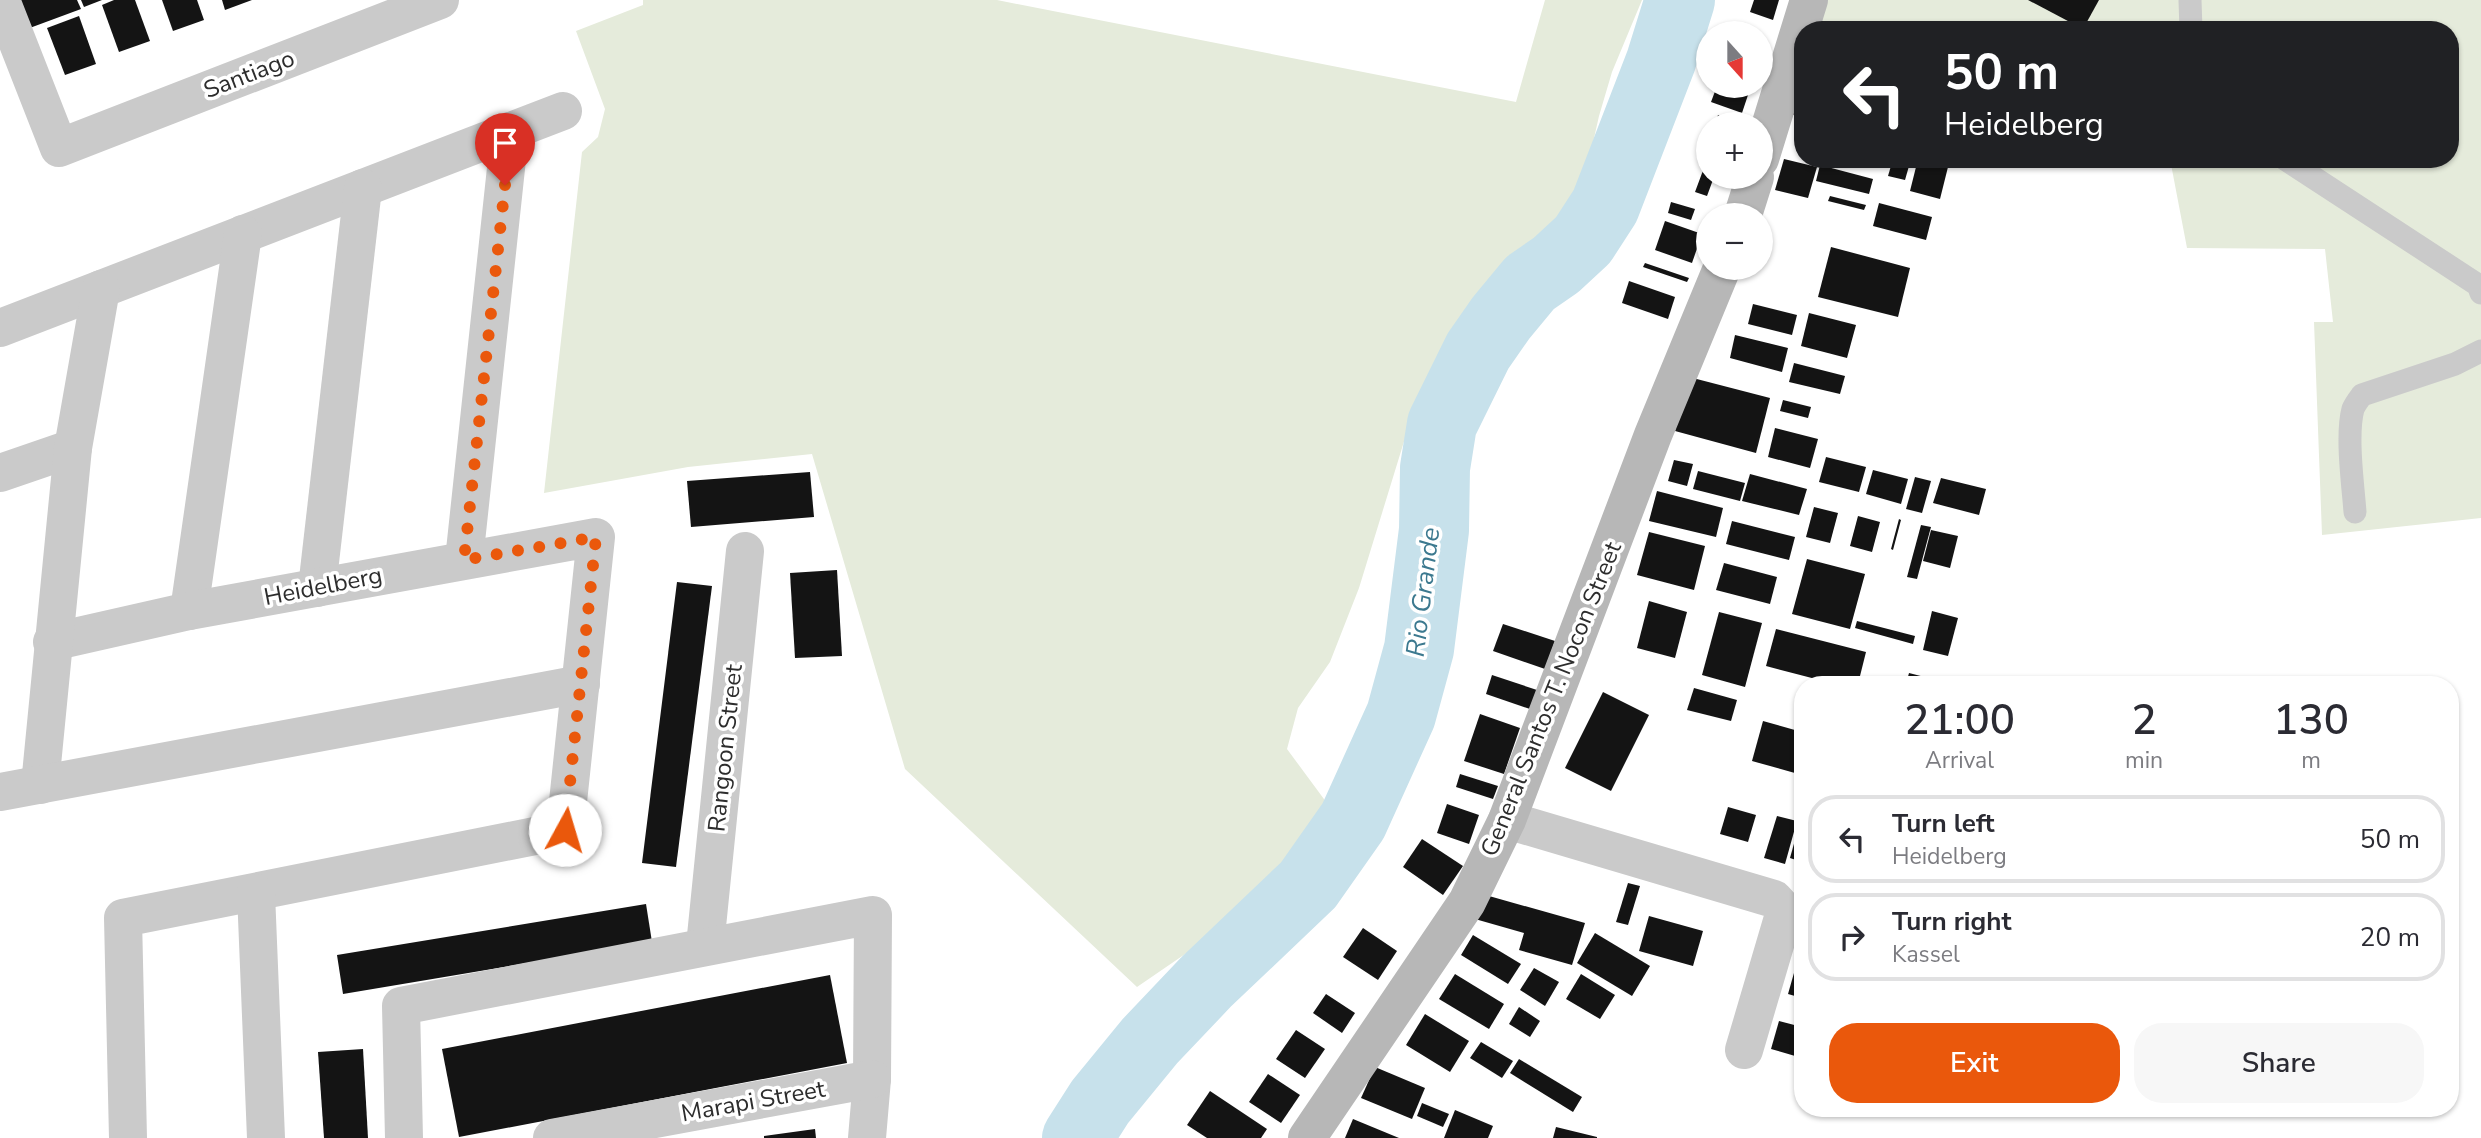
<!DOCTYPE html>
<meta charset="utf-8">
<style>
:root{--surface:#fff;--page:#f7f7f7;--text:#2b2b33;--muted:#7c7c81;--line:#e1e1e2;--accent:#ea580c}
body{margin:0;font-family:"Nunito Sans",sans-serif;background:var(--page);color:var(--text);height:100vh;display:flex;flex-direction:column;font-size:26px;white-space:nowrap}
*{box-sizing:border-box;margin:0}
p{font-size:23px;color:var(--muted)}
.icon{flex:none;width:38px;height:38px;fill:none;stroke:currentColor;stroke-width:2;stroke-linecap:round;stroke-linejoin:round}
.map{position:relative;flex:1;overflow:hidden}
.details{position:absolute;left:1794px;top:676px;width:665px;height:441px;display:flex;flex-direction:column;background:var(--surface);border-radius:28px;box-shadow:0 2px 5px #0004}
.details>*{flex:none}
.guide{position:absolute;left:1794px;top:21px;width:665px;height:147px;border-radius:28px;box-shadow:0 2px 5px #0004;background:#202124;color:#fff;overflow:hidden}
.needle{width:46px;rotate:159deg}
.controls{position:absolute;left:1696px;top:21px;display:grid;gap:14px}
.controls a{display:grid;place-items:center;width:77px;height:77px;border-radius:50%;background:var(--surface);box-shadow:0 2px 5px #0004;font-size:35px}
.pin{position:absolute;display:grid;place-items:center;width:60px;height:60px;color:#fff;margin:-72px -30px;border-radius:50% 50% 50% 0;rotate:-45deg;box-shadow:0 0 7px #0007}
.pin .icon{rotate:45deg}
.me{position:absolute;width:77px;margin:-38px;rotate:6deg;stroke-linejoin:round;filter:drop-shadow(0 0 5px #0008)}
.turn{display:flex;align-items:center;gap:24px;height:147px;padding:0 35px;font-size:32px}
.turn .icon{width:91px;height:91px;stroke-width:2.5}
.turn b{display:block;font-size:49px;line-height:60px}
.eta{display:flex;justify-content:space-evenly;align-items:center;height:119px;text-align:center}
.eta b{font-size:42px;font-weight:600;line-height:49px}
.button{display:flex;gap:14px;margin-top:auto;padding:14px 35px}
.button a{flex:1;height:80px;border-radius:28px;background:var(--accent);color:#fff;font-size:28px;font-weight:600;line-height:80px;text-align:center}
.button a+a{background:var(--page);color:var(--text)}
ul{padding:0;list-style:none}
li{display:flex;align-items:center;gap:21px;height:88px;margin:0 14px 10px;padding:0 21px;border:4px solid var(--line);border-radius:28px}
li div{flex:1}
li b{display:block;font-size:26px}
li em{font-style:normal}
.map>svg:first-child{display:block}
.green{fill:#e5ebdb}
.lines{fill:none;stroke-linecap:round;stroke-linejoin:round}
.river{stroke:#c7e1eb;stroke-width:70}
.building{fill:#141414}
.lane{stroke:#cacaca;stroke-width:23}
.street{stroke:#cacaca;stroke-width:38}
.secondary{stroke:#b7b7b7;stroke-width:38}
.route{stroke:#ea580c;stroke-width:12;stroke-dasharray:0 21.6}
.labels{text-anchor:middle;dominant-baseline:central;stroke-width:7;stroke-linejoin:round;paint-order:stroke}
.street-label{font-size:24px;fill:#2d2d2d;stroke:#fff}
.water-label{font-size:26px;font-style:italic;fill:#3c798f;stroke:#fff}
</style>
<div class="map">
<svg width="2481" height="1138" viewBox="0 0 2481 1138">
<rect width="100%" height="100%" fill="#fff"/>
<g class="green">
<polygon points="643,0 997,0 1516,102 1545,0 1642,0 1612,72 1599,116 1578,209 1557,237 1507,278 1472,325 1442,386 1406,435 1359,588 1330,662 1298,708 1287,749 1335,814 1326,836 1245,913 1137,987 905,769 812,454 688,467 544,493 582,152 598,137 605,109 576,31 643,5"/>
<polygon points="1826,0 2481,0 2481,518 2322,535 2314,322 2333,322 2325,249 2187,248 2170,159 2450,159 2450,30 1818,30"/>
</g>
<g class="lines">
<polyline class="river" points="1077,1138 1100,1102 1150,1041 1206,982 1308,885 1353,821 1401,715 1419,649 1434,530 1435,468 1442,424 1478,351 1501,318 1530,283 1556,265 1583,240 1605,206 1661,61 1680,0"/>
</g>
<g class="building">
<polygon points="16,0 77,0 81,9 27,29"/>
<polygon points="81,0 102,0 84,7"/>
<polygon points="114,0 135,0 150,41 119,52 102,5"/>
<polygon points="162,0 197,0 204,20 173,31"/>
<polygon points="222,0 252,0 225,10"/>
<polygon points="1754,0 1779,0 1773,20 1750,12"/>
<polygon points="2028,0 2099,0 2083,29"/>
<polygon points="79,16 96,64 65,75 47,28"/>
<polygon points="1802,80 1802,117 1788,113"/>
<polygon points="1717,86 1751,86 1742,113 1711,102"/>
<polygon points="1718,115 1732,120 1731,124 1715,124"/>
<polygon points="1708,157 1708,177 1714,177 1707,196 1695,192"/>
<polygon points="1784,159 1817,167 1808,198 1775,190"/>
<polygon points="1893,159 1911,159 1905,180 1888,176"/>
<polygon points="1918,159 1950,159 1940,199 1910,191"/>
<polygon points="1820,165 1873,179 1869,194 1816,181"/>
<polygon points="1830,196 1866,205 1864,210 1828,201"/>
<polygon points="1671,202 1695,209 1691,220 1668,213"/>
<polygon points="1879,203 1932,217 1926,240 1873,226"/>
<polygon points="1665,221 1702,234 1692,263 1655,250"/>
<polygon points="1831,247 1910,268 1898,317 1818,297"/>
<polygon points="1645,263 1689,278 1687,282 1643,267"/>
<polygon points="1629,281 1675,297 1668,319 1622,303"/>
<polygon points="1753,304 1797,315 1792,335 1748,324"/>
<polygon points="1809,313 1856,325 1847,358 1801,346"/>
<polygon points="1735,335 1788,348 1782,372 1730,358"/>
<polygon points="1794,363 1845,376 1840,394 1789,382"/>
<polygon points="1689,377 1770,398 1756,453 1675,431"/>
<polygon points="1783,400 1811,407 1808,418 1780,411"/>
<polygon points="1775,428 1818,439 1810,468 1768,457"/>
<polygon points="1826,457 1866,467 1859,492 1819,482"/>
<polygon points="1674,460 1693,464 1687,486 1668,481"/>
<polygon points="1873,470 1908,479 1901,504 1866,494"/>
<polygon points="1698,471 1745,483 1740,501 1693,489"/>
<polygon points="810,472 814,517 691,527 687,481"/>
<polygon points="1750,474 1807,489 1799,515 1742,501"/>
<polygon points="1915,477 1931,481 1922,513 1906,509"/>
<polygon points="1941,478 1986,489 1979,515 1933,503"/>
<polygon points="1657,491 1723,508 1716,537 1649,521"/>
<polygon points="1814,507 1838,513 1830,543 1806,537"/>
<polygon points="1858,516 1880,522 1872,552 1850,546"/>
<polygon points="1899,519 1901,520 1893,550 1891,549"/>
<polygon points="1732,521 1795,537 1789,560 1726,544"/>
<polygon points="1921,525 1931,527 1917,579 1907,577"/>
<polygon points="1931,530 1958,536 1950,568 1923,561"/>
<polygon points="1649,532 1705,546 1694,590 1637,575"/>
<polygon points="1807,559 1865,574 1850,629 1792,614"/>
<polygon points="1724,563 1777,577 1770,604 1716,590"/>
<polygon points="837,570 842,656 795,658 790,573"/>
<polygon points="677,582 712,586 676,867 642,863"/>
<polygon points="1649,601 1687,612 1675,658 1637,648"/>
<polygon points="1932,611 1958,618 1948,656 1923,650"/>
<polygon points="1719,612 1762,623 1745,687 1702,675"/>
<polygon points="1857,621 1915,636 1913,644 1855,628"/>
<polygon points="1503,624 1555,641 1545,669 1493,651"/>
<polygon points="1776,629 1866,652 1858,684 1835,684 1766,666"/>
<polygon points="1909,673 1944,682 1943,684 1906,684"/>
<polygon points="1492,675 1537,690 1530,709 1486,694"/>
<polygon points="1694,688 1737,700 1731,721 1687,710"/>
<polygon points="1603,692 1649,715 1611,791 1565,768"/>
<polygon points="1480,714 1520,728 1504,774 1464,761"/>
<polygon points="1763,721 1802,732 1802,775 1752,761"/>
<polygon points="1460,774 1498,786 1493,799 1456,787"/>
<polygon points="1447,804 1479,815 1469,844 1437,833"/>
<polygon points="1728,807 1756,815 1748,842 1720,834"/>
<polygon points="1777,816 1797,821 1785,864 1764,858"/>
<polygon points="1422,839 1463,866 1443,895 1403,867"/>
<polygon points="1795,840 1802,842 1802,862 1790,858"/>
<polygon points="1628,883 1640,886 1628,925 1616,922"/>
<polygon points="1482,894 1585,923 1572,965 1519,950 1524,933 1475,919"/>
<polygon points="646,904 652,942 343,994 337,955"/>
<polygon points="1649,916 1703,931 1693,966 1639,951"/>
<polygon points="1363,928 1397,951 1378,980 1343,957"/>
<polygon points="1595,933 1650,966 1632,996 1577,963"/>
<polygon points="1473,935 1521,964 1508,984 1461,955"/>
<polygon points="1534,968 1559,982 1545,1006 1520,990"/>
<polygon points="1794,973 1802,976 1802,998 1788,994"/>
<polygon points="1455,974 1504,1004 1489,1029 1439,999"/>
<polygon points="1581,974 1615,995 1600,1019 1566,999"/>
<polygon points="830,975 847,1063 459,1137 442,1049"/>
<polygon points="1326,994 1355,1013 1342,1033 1313,1013"/>
<polygon points="1519,1007 1540,1021 1530,1037 1509,1024"/>
<polygon points="1425,1014 1469,1041 1450,1072 1406,1045"/>
<polygon points="1779,1021 1802,1027 1802,1058 1771,1049"/>
<polygon points="1296,1030 1325,1049 1305,1078 1276,1059"/>
<polygon points="1481,1042 1513,1061 1502,1078 1470,1058"/>
<polygon points="363,1049 368,1138 324,1138 318,1052"/>
<polygon points="1519,1059 1582,1097 1573,1112 1510,1073"/>
<polygon points="1375,1067 1425,1088 1412,1119 1361,1098"/>
<polygon points="1268,1074 1300,1095 1281,1123 1249,1102"/>
<polygon points="1210,1091 1267,1129 1261,1138 1207,1138 1187,1125"/>
<polygon points="1422,1103 1449,1114 1443,1127 1417,1116"/>
<polygon points="1455,1110 1493,1126 1488,1138 1444,1138"/>
<polygon points="1353,1119 1399,1138 1345,1138"/>
<polygon points="1556,1127 1597,1137 1597,1138 1553,1138"/>
<polygon points="815,1129 816,1138 764,1138 764,1136"/>
</g>
<g class="lines">
<g class="lane">
<polyline points="2190,0 2191,30"/>
<polyline points="2285,159 2478,285 2481,293"/>
<path d="M 2355,512 C 2353,485 2346,435 2353,409 C 2355,404 2359,399 2362,395 L 2455,364 L 2481,351"/>
</g>
<g class="street">
<polyline points="1,0 59,148 440,0"/>
<polyline points="0,328 563,111"/>
<polyline points="0,473 73,448"/>
<polyline points="464,560 510,131"/>
<polyline points="317,588 363,188"/>
<polyline points="189,611 243,234"/>
<polyline points="52,642 189,611 596,537 565,830 123,918 128,1138"/>
<polyline points="40,785 73,448 101,289"/>
<polyline points="0,792 581,684"/>
<polyline points="1507,820 1774,899 1785,911 1744,1050"/>
<polyline points="256,893 266,1138"/>
<polyline points="705,946 745,551"/>
<polyline points="404,1138 401,1006 873,915 872,1079 867,1138"/>
<polyline points="552,1138 872,1079"/>
</g>
<g class="secondary">
<polyline points="1760,159 1809,0"/>
<polyline points="1743,215 1755,177"/>
<polyline points="1307,1138 1467,902 1507,820 1653,435 1722,268"/>
</g>
</g>
<g class="lines">
<polyline class="route" points="505,185 464,560 596,537 565,830"/>
</g>
<g class="labels">
<g class="street-label">
<text transform="translate(249 74) rotate(-21)">Santiago</text>
<text transform="translate(323 586) rotate(-11)">Heidelberg</text>
<text transform="translate(1551 699) rotate(-68)">General Santos T. Nocon Street</text>
<text transform="translate(725 748) rotate(-84)">Rangoon Street</text>
<text transform="translate(753 1101) rotate(-10)">Marapi Street</text>
</g>
<g class="water-label">
<text transform="translate(1423 592) rotate(-83)">Rio Grande</text>
</g>
</g>
</svg>
<div class="controls">
<a><svg class="needle" viewBox="-14 -14 28 28"><path d="M0-13l5 13h-10z" fill="#e53935"/><path d="M0 13l5-13h-10z" fill="#7c7c81"/></svg></a>
<a>+</a>
<a>−</a>
</div>
<div class="pin" style="left:505px;top:185px;background:#d93025"><svg class="icon" aria-label="arrive" viewBox="0 0 24 24"><path d="M6 21V4h12l-3 4 3 4H6"/></svg></div>
<svg class="me" style="left:565px;top:830px" viewBox="-20 -20 40 40"><circle r="19" fill="#fff"/><path d="M0-13L10 11 0 6-10 11z" fill="#ea580c"/></svg>
<div class="guide">
<div class="turn"><svg class="icon" aria-label="left" viewBox="0 0 24 24"><path d="M17 20v-9H6M10 6l-5 5 5 5"/></svg><div><b>50 m</b>Heidelberg</div></div>
</div>
<section class="details">
<div class="eta">
<div><b>21:00</b><p>Arrival</p></div>
<div><b>2</b><p>min</p></div>
<div><b>130</b><p>m</p></div>
</div>
<ul>
<li><svg class="icon" aria-label="left" viewBox="0 0 24 24"><path d="M17 20v-9H6M10 6l-5 5 5 5"/></svg><div><b>Turn left</b><p>Heidelberg</p></div><em>50 m</em></li>
<li><svg class="icon" aria-label="right" viewBox="0 0 24 24"><path d="M7 20v-9h11M14 6l5 5-5 5"/></svg><div><b>Turn right</b><p>Kassel</p></div><em>20 m</em></li>
</ul>
<div class="button"><a>Exit</a><a>Share</a></div>
</section>
</div>
